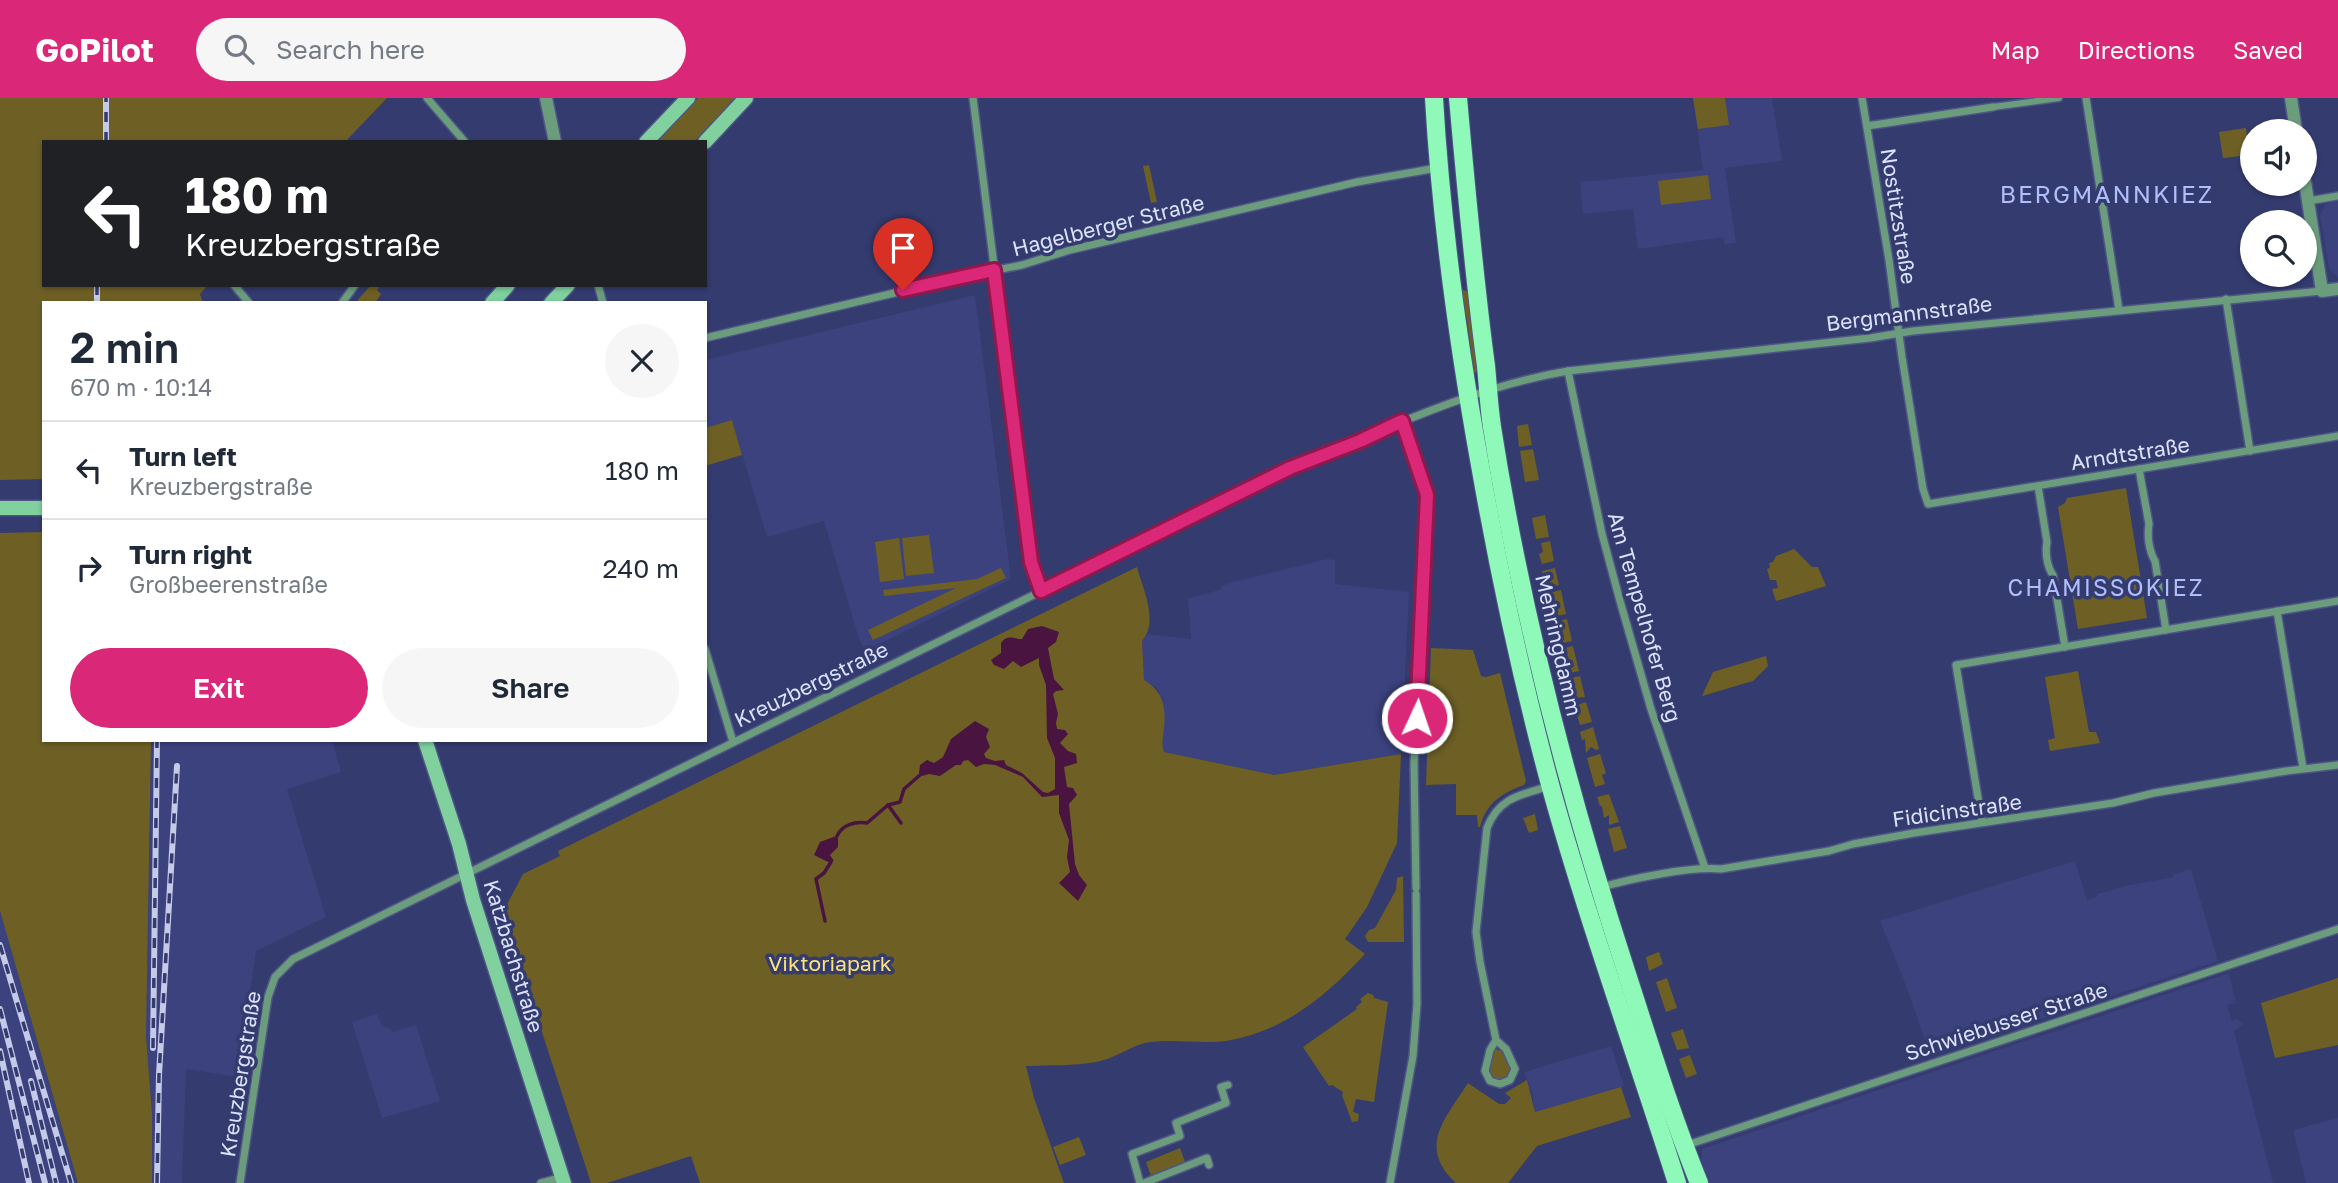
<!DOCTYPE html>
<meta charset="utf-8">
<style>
:root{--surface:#fff;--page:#f6f6f7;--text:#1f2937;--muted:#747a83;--line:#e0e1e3;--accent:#db2777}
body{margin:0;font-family:"Golos Text",sans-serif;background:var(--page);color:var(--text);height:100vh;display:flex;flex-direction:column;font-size:26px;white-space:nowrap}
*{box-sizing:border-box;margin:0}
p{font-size:23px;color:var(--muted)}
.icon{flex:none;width:38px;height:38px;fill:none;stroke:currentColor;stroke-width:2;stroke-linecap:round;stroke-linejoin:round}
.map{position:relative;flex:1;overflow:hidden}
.side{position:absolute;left:42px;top:203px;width:665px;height:441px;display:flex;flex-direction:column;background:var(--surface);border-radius:0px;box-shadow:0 2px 5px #0004}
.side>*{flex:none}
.banner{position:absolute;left:42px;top:42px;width:665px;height:147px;border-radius:0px;box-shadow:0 2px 5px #0004;background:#202124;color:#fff;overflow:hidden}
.tools{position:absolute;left:2240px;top:21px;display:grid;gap:14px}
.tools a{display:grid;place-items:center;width:77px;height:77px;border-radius:50%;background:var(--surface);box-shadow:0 2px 5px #0004;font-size:35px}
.pin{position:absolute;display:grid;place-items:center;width:60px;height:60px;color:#fff;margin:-72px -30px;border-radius:50% 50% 50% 0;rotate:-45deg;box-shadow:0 0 7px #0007}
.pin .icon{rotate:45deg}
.me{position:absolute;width:77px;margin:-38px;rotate:3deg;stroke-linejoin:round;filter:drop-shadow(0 0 5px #0008)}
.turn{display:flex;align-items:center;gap:24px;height:147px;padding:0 28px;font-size:32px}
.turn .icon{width:91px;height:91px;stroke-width:2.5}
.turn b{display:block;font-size:49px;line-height:60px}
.round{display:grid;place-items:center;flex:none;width:74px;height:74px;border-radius:37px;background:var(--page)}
.overview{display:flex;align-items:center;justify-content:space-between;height:119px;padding:0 28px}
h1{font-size:42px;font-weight:600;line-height:52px}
.primary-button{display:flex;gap:14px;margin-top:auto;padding:14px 28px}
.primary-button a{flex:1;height:80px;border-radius:42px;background:var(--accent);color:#fff;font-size:28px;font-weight:600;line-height:80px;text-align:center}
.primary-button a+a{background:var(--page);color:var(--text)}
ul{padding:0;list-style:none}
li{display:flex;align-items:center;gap:21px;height:98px;padding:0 28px;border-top:2px solid var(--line)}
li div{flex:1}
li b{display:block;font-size:26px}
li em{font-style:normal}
header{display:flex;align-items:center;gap:42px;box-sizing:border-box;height:98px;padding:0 35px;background:var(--accent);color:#fff}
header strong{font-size:33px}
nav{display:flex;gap:38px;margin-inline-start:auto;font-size:24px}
.search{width:490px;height:63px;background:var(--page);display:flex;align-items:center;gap:18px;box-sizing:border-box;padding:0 24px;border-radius:38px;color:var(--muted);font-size:26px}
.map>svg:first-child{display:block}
.built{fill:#3b427e}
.green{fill:#6e6025}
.water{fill:#4a1440}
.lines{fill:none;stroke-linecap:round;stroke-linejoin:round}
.stream{stroke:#4a1440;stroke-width:3.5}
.pedestrian-casing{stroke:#4f5686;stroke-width:9}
.minor-casing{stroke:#4f5686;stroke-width:10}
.tertiary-casing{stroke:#4f5686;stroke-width:15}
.secondary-casing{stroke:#4f5686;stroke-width:17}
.primary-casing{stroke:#4f5686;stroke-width:20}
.pedestrian{stroke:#6b9d7d;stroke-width:6}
.minor{stroke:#6b9d7d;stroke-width:7}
.tertiary{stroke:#6b9d7d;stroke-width:12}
.secondary{stroke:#80d19e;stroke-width:14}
.primary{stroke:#8ef9b8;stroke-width:18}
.rail-casing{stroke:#c4cae7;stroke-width:6}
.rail{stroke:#343b6f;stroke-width:3.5;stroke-dasharray:10;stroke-linecap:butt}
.route-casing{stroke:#8e194d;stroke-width:18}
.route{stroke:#db2777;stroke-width:12}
.labels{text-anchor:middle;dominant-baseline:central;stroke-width:7;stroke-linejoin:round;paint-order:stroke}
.street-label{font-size:21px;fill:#dce2fc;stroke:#343b6f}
.park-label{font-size:21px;fill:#fce277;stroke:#343b6f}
.neighbourhood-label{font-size:23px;letter-spacing:2px;fill:#b1befc;stroke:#343b6f}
.quarter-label{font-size:24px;letter-spacing:2px;fill:#b1befc;stroke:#343b6f}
</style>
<header>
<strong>GoPilot</strong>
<div class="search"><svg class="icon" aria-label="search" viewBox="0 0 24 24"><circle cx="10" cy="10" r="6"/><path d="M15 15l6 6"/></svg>Search here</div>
<nav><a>Map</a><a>Directions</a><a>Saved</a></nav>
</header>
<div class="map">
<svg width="2338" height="1085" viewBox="0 0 2338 1085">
<rect width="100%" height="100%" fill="#343b6f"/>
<g class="built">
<polygon points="1693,0 1772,0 1782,63 1725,70 1736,145 1725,146 1723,139 1638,151 1633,111 1583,116 1580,84 1703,72"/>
<polygon points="2338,103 2338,179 2329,171 2320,117 2326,106"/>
<polygon points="975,197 1011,481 865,553 859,541 824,423 767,439 732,322 705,330 705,262"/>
<polygon points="1327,461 1335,462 1335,486 1409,494 1401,656 1274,677 1164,654 1161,647 1164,628 1163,602 1157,590 1144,582 1142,543 1148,536 1191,541 1188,501 1222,491 1221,488 1237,483"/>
<polygon points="151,642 332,642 341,674 287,691 326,819 256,853 237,979 186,971 182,1085 152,1085 152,1016 146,938"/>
<polygon points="2075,763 2087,802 2097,799 2097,796 2130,787 2174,779 2173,776 2191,771 2218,863 1975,943 1972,936 1928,950 1905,885 1880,823"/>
<polygon points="0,813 61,1027 78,1085 0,1085"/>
<polygon points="2229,875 2236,905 2227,907 2232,923 2237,921 2243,925 2242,928 2234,933 2273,1085 1708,1085 1700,1061 1702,1060 1702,1051"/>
<polygon points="377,916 382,928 391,931 392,934 416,927 440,1003 382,1020 352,924"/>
<polygon points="1611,948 1624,988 1535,1014 1532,995 1524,974"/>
<polygon points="2338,1020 2338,1085 2306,1085 2293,1032"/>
</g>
<g class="green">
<polygon points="0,0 387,0 345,44 44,44 44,187 208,187 200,196 203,205 44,205 44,381 0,382"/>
<polygon points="698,0 735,0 694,44 656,44"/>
<polygon points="1693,0 1725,0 1729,27 1698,31"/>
<polygon points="2246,30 2250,57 2223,60 2219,34"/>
<polygon points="1149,67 1157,104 1151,105 1143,68"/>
<polygon points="1708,77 1711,101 1661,107 1658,83"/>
<polygon points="371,187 381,187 377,192 381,196 375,205 355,205"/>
<polygon points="1458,190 1469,194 1479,273 1474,275 1467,221"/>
<polygon points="732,322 742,357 705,368 705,330"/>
<polygon points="1528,326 1532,347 1519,349 1517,328"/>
<polygon points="1533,351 1539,382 1525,384 1520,353"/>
<polygon points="2126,390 2147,520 2078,531 2058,409 2065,405 2067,400"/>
<polygon points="1545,417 1549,439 1536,441 1532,420"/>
<polygon points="44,434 44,642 151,642 146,938 152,1016 152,1085 78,1085 0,813 0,435"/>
<polygon points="929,437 934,475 906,478 902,440"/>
<polygon points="899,440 904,481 880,484 875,444"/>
<polygon points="1550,443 1554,463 1542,466 1539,456 1543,454 1541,445"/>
<polygon points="1794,451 1812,469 1818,469 1826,488 1776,503 1772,491 1778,490 1776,482 1770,482 1767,471 1770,470 1769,465 1773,464 1776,458"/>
<path d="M 1137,469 C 1143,492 1159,523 1142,543 L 1144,582 C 1164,594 1166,609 1164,631 C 1163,640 1161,646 1164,654 L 1274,677 L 1401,656 L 1397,745 L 1367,809 L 1345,841 L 1365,856 C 1327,897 1284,934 1226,943 C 1202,946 1176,941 1151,944 C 1132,946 1115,961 1096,964 C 1073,968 1049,967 1026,968 L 1034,1000 L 1064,1085 L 700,1085 L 691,1058 L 607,1085 L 591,1085 L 503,814 L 523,776 L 560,758 L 558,753 Z"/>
<polygon points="1001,470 1006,480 873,542 868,532 956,490 884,498 883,492 977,481"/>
<polygon points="1555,470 1559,487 1546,490 1542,473"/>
<polygon points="1561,492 1566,516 1553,519 1547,495"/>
<polygon points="1567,521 1572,543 1559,546 1554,528 1563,526 1562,522"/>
<polygon points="1573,548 1579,573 1566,576 1560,551"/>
<path d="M 1431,550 L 1473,552 L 1481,578 L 1486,579 L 1500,575 L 1526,683 L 1524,687 C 1502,695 1486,705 1480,729 L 1478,729 L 1477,717 L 1456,717 L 1456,686 L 1426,687 Z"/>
<polygon points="1766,558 1768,568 1753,583 1702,598 1713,574"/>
<polygon points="2078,573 2089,634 2096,634 2100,645 2050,653 2048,642 2055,640 2045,579"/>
<polygon points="1580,578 1585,599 1572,600 1567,581"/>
<polygon points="1586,604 1592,624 1580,627 1574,608"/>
<polygon points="1593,629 1599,651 1596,652 1591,649 1586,655 1585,641 1582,642 1580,634"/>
<polygon points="1600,656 1606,675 1602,677 1605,686 1595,689 1587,660"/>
<polygon points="1609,696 1619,724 1609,727 1609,717 1604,720 1602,708 1600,708 1597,699"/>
<polygon points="1535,716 1538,732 1529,735 1523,720"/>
<polygon points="1620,728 1627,750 1614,754 1608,731"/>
<polygon points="1403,778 1404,844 1368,844 1365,838 1369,832 1375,830 1396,792 1397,780"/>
<polygon points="1659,854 1663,866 1649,873 1646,859"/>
<polygon points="1667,880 1677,910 1666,914 1656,884"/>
<polygon points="2338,880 2338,947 2275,960 2261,905"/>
<polygon points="1368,895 1373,897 1374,900 1388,904 1374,1004 1356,1001 1353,1014 1359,1016 1358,1023 1352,1024 1342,997 1343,994 1332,987 1329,988 1303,949 1357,911 1356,909 1362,904 1360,901"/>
<polygon points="1683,931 1689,950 1677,952 1671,935"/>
<polygon points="1495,951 1503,953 1512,971 1510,977 1501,982 1492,980 1488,974 1492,954"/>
<polygon points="1690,957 1697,976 1686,980 1679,961"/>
<path d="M 1527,982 L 1535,1014 L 1621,989 L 1631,1019 L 1537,1048 L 1508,1085 L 1456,1085 C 1417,1049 1445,1021 1468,985 L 1499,1006 L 1505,1006 L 1511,1000 L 1505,995 Z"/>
<polygon points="1079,1039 1086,1057 1060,1067 1053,1049"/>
<polygon points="1180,1050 1185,1064 1151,1078 1146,1064"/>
</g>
<g class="water">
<path d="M 1042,528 L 1059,534 L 1056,544 L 1048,550 L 1054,581 L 1064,592 L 1056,593 L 1053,596 L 1058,616 L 1056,625 L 1057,631 L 1065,632 L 1068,636 L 1060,645 L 1068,653 L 1076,656 L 1077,665 L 1064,669 L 1067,689 L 1073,690 L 1077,697 L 1069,706 L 1075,766 L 1079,777 L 1087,787 L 1078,803 L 1059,785 L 1070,774 L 1067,759 L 1069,742 L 1059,715 L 1059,697 L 1042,699 L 1023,679 L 995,667 L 984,666 L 976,669 L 968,662 L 963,663 L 961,667 L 956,667 L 940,678 L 929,676 L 922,678 L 919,675 L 920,667 L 927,662 L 934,665 L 943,659 L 951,641 L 975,623 L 989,631 L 986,639 L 990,649 L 984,656 L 986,660 L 995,663 L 1004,662 L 1006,667 L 1022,675 L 1043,694 L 1048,695 L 1055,691 L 1055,660 L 1047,640 L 1046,587 L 1039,567 L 1039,560 L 1021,569 L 1013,563 L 1004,571 L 994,567 L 991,562 L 1001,555 L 1001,545 C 1008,536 1013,541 1022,541 L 1028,531 Z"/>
<polygon points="836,738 838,740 838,749 830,757 834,763 828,764 814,757 820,744"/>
</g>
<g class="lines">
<g class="stream">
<polyline points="888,707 901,725"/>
<path d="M 837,738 C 842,727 855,723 867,725 L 888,707 L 900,704 L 904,691 L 920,677"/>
<polyline points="825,823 816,781 824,775 831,764"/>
</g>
<defs>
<polyline id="pedestrian" points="1993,9 2059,0"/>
<g id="minor">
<polyline points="427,0 465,44"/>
<polyline points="973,0 1031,464 1041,493"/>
<polyline points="1862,0 1889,162 1902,259 1923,391 1928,406 2338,338"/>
<polyline points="2086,0 2119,212"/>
<polyline points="1867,28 1993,9"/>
<polyline points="2308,103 2338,98"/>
<polyline points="234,187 249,205"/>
<polyline points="598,187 603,205"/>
<polyline points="2226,201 2250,353"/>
<polyline points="342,205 355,187"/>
<polyline points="705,240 966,178 1022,167 1070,152 1357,84 1437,70"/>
<polyline points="1568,273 1602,436 1620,503 1651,611 1705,770"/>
<polyline points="1402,323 1427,397 1414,666 1416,790"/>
<path d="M 2139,371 L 2149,426 C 2147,438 2149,453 2155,463 L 2166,532"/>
<path d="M 2038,388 L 2047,444 C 2045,454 2047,469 2053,477 L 2065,549"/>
<polyline points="2277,513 2303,670"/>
<polyline points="705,551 733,644"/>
<polyline points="1982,724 1956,567 2338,503"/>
<path d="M 1599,790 C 1629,781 1691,768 1721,771 L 1829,753 L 1853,746 L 1914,735 L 2113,705 L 2154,695 L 2286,673 L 2338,667"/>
<path d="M 1496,942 L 1490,952 L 1485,973 L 1490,983 L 1500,986 L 1510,982 L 1515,971 L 1506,951 L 1496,942 L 1480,864 L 1476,834 L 1487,730 C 1499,699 1521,697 1550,688"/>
<polyline points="1684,1048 2338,831"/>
<path d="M 240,1085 L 268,899 L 275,879 L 293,861 L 1306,363 C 1391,329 1477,288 1568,273 L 1870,240 L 1913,233 L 2322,193"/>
<polyline points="541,1085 563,1079"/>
<polyline points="1140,1085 1132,1056 1180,1038 1176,1025 1226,1005 1221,989 1228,987"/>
<polyline points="1144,1085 1207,1060 1209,1067"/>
<polyline points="1390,1085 1413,958 1417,906 1416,796"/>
</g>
<g id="tertiary">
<polyline points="546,0 555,44"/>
<polyline points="2291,0 2296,33"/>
<polyline points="2305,84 2322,193 2338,191"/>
</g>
<g id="secondary">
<polyline points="646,44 688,0"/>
<polyline points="705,44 746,0"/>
<polyline points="492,205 508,187"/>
<polyline points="551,205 568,187"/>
<polyline points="0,410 44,410"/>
<polyline points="425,642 459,746 473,802 564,1085"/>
</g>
<g id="primary">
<path d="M 1434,0 C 1441,123 1458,245 1480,367 C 1499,475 1522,583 1551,690 C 1588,823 1635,953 1677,1085"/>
<path d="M 1458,0 C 1466,90 1474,179 1486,268 C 1488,288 1489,309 1492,329 C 1521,514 1568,695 1626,873 C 1649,944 1671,1016 1699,1085"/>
</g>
</defs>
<use href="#pedestrian" class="pedestrian-casing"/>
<use href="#minor" class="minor-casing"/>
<use href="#tertiary" class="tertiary-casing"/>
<use href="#secondary" class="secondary-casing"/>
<use href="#primary" class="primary-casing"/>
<use href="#pedestrian" class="pedestrian"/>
<use href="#minor" class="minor"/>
<use href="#tertiary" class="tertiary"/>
<use href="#secondary" class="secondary"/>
<use href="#primary" class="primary"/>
<defs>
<g id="rail">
<polyline points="106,44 106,0"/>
<polyline points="97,187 97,205"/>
<polyline points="0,847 71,1085"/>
<polyline points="0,911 45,1085"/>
<polyline points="153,950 157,642"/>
<polyline points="0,953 29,1085"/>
<polyline points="31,983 56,1085"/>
<polyline points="157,1085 159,977 177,668"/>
</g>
</defs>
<use href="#rail" class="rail-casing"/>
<use href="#rail" class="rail"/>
</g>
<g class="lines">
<defs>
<polyline id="route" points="903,192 994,172 1031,464 1041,493 1290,370 1360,343 1402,323 1427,397 1417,620"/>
</defs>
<use href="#route" class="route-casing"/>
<use href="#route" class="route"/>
</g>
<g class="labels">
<g class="street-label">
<text transform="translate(1899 118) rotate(81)">Nostitzstraße</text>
<text transform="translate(1108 127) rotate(-14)">Hagelberger Straße</text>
<text transform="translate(1909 215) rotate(-7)">Bergmannstraße</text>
<text transform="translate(2130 355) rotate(-9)">Arndtstraße</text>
<text transform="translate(1645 519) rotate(74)">Am Tempelhofer Berg</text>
<text transform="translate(1559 547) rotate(77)">Mehringdamm</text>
<text transform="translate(811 586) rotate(-26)">Kreuzbergstraße</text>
<text transform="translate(1957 712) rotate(-8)">Fidicinstraße</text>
<text transform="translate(514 858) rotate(73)">Katzbachstraße</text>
<text transform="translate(2006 923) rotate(-18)">Schwiebusser Straße</text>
<text transform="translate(240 976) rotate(-81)">Kreuzbergstraße</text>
</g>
<g class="park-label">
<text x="830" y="865">Viktoriapark</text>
</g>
<g class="neighbourhood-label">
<text x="2106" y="489">CHAMISSOKIEZ</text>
</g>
<g class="quarter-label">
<text x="2107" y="95">BERGMANNKIEZ</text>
</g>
</g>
</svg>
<div class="tools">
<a><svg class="icon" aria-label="sound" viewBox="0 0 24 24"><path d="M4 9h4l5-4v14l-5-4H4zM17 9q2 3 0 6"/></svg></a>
<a><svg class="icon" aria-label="search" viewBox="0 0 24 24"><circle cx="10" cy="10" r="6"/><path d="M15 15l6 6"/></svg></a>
</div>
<div class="pin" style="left:903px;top:192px;background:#d93025"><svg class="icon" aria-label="arrive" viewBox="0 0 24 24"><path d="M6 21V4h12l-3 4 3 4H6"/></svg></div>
<svg class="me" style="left:1417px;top:620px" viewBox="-20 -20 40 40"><circle r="17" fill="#db2777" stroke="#fff" stroke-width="3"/><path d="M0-11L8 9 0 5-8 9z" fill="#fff"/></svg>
<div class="banner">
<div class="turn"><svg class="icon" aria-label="left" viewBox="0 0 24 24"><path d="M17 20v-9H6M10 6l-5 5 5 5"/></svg><div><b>180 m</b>Kreuzbergstraße</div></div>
</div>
<section class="side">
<div class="overview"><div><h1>2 min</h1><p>670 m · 10:14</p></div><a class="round"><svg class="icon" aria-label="close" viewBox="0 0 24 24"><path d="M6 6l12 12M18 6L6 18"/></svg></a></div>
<ul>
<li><svg class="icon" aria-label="left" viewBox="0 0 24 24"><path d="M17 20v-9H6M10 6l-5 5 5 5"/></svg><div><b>Turn left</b><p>Kreuzbergstraße</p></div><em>180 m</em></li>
<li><svg class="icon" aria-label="right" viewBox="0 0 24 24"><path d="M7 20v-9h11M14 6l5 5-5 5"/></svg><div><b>Turn right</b><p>Großbeerenstraße</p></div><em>240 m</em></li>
</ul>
<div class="primary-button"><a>Exit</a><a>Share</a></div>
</section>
</div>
